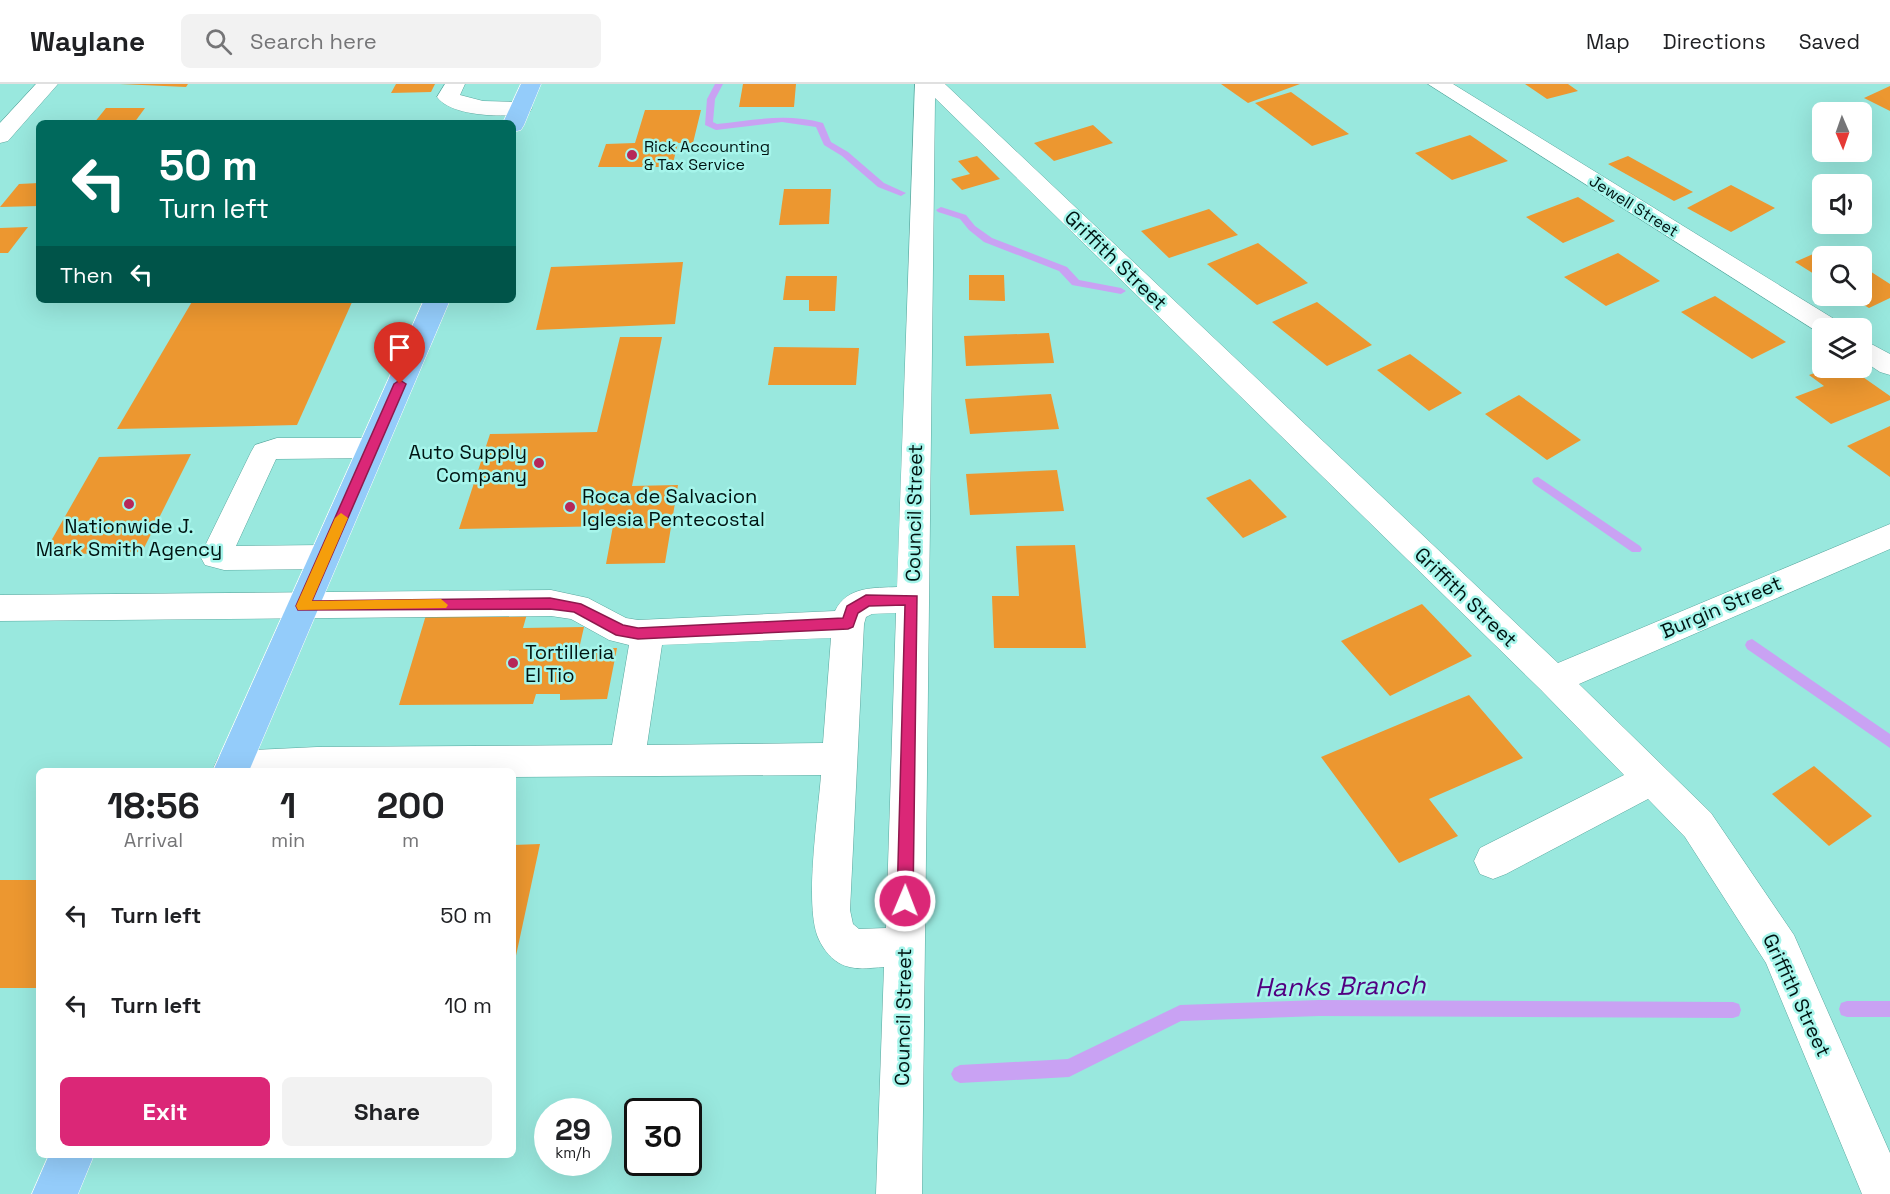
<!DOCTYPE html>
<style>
:root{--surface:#fff;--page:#f2f2f2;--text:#202124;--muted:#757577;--line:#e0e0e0;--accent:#db2777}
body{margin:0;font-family:"Space Grotesk",sans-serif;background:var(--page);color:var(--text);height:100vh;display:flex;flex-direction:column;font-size:22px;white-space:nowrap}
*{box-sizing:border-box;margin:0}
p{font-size:20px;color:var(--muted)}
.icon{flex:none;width:33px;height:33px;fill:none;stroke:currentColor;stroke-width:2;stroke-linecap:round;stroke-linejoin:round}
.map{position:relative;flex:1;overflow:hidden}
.sheet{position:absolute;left:36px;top:684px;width:480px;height:390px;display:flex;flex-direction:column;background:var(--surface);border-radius:9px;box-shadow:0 6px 24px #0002}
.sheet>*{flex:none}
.banner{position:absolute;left:36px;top:36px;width:480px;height:183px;border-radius:9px;box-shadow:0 6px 24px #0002;background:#00695c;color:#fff;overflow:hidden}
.needle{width:39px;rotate:178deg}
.controls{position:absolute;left:1812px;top:18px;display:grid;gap:12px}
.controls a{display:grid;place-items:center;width:60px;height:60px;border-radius:9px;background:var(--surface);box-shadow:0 6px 24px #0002;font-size:30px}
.speed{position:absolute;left:534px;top:1014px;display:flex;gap:12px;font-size:30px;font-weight:700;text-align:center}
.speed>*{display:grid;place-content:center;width:78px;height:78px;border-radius:50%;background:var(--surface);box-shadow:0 6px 24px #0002;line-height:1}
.speed small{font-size:15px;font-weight:400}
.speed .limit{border:3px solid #111;border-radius:9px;background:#fff;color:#111}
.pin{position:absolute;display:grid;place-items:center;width:51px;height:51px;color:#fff;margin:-62px -26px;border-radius:50% 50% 50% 0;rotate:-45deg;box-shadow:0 0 6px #0007}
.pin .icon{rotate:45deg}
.me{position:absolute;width:66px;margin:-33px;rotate:1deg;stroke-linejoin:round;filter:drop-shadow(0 0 4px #0008)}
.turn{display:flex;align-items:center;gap:21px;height:126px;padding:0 24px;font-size:27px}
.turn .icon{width:78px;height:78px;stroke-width:2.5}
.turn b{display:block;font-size:42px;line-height:51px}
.then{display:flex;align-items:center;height:57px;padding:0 24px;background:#0003;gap:12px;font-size:22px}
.eta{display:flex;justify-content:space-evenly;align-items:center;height:102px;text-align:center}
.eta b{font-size:36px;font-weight:600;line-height:42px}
.cta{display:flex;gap:12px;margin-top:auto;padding:12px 24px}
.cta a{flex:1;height:69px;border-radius:9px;background:var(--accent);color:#fff;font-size:24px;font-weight:600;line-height:69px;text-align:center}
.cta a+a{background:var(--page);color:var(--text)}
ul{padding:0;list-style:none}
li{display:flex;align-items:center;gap:18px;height:90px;padding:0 24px}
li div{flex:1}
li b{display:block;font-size:22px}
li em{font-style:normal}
header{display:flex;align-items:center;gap:36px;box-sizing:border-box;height:84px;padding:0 30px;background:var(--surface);border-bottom:2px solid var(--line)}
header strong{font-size:28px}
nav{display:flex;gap:33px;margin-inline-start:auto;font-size:21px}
.search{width:420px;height:54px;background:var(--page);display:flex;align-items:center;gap:15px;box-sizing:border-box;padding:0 21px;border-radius:9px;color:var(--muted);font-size:22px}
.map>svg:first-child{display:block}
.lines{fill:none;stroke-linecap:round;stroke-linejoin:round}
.stream{fill:#c9a2f3;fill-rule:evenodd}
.building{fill:#ec9730}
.minor-casing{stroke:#59a79e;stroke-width:1}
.major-casing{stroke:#fff;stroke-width:1}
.minor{fill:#fff;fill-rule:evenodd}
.major{fill:#94ccfa;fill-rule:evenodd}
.route{fill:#db2777;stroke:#8e194d;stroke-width:1.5}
.slow{fill:#f59e0b}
.poi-dot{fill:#b62758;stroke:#a6f5eb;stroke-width:2}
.labels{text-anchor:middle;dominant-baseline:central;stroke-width:5;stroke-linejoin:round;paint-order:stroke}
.far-poi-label{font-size:16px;fill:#001412;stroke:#a6f5eb;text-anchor:start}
.far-street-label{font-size:16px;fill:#001412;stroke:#a6f5eb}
.street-label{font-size:20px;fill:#001412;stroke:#a6f5eb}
.poi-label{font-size:20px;fill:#001412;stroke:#a6f5eb;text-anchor:start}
.near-water-label{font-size:26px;font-style:italic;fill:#520081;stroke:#a6f5eb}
</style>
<header>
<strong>Waylane</strong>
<div class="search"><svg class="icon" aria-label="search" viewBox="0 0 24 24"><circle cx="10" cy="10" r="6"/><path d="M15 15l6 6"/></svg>Search here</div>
<nav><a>Map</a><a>Directions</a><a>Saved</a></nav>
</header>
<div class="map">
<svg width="1890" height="1110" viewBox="0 0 1890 1110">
<rect width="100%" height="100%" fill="#99e8de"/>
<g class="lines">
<g class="stream">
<path d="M 715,0 L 723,0 L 715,15 L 713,38 L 717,40 C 754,36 787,29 823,39 L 831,58 L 848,68 L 884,99 L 906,109 L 901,112 L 878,103 L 842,72 L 824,61 L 816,43 L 782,38 L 716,46 L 705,41 L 707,15 Z"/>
<polygon points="941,123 966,131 975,142 992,154 1067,183 1079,196 1121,204 1126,207 1121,210 1072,201 1059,187 984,158 969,146 960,135 938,128 936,126"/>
<polygon points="1538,393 1640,462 1642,465 1640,468 1632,468 1534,400 1532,397 1534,394"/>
<polygon points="1752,555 1890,650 1890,664 1747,565 1745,561 1747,557"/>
<polygon points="1319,916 1733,918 1739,920 1741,926 1739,932 1733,934 1319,932 1181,937 1069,993 960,999 954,996 951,990 954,984 960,981 1068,975 1180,921"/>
<polygon points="1847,917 1890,917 1890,933 1847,933 1841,931 1839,925 1841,919"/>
</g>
</g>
<g class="building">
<polygon points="120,0 188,0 186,3"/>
<polygon points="396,0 435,0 431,8 391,9"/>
<polygon points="743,0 796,0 794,23 739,23"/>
<polygon points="1221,0 1300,0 1248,19"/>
<polygon points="1525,0 1568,0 1578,7 1547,15"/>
<polygon points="1890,2 1890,27 1864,14"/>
<polygon points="1291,8 1349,50 1312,62 1255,19"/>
<polygon points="106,24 145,24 134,39 94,39"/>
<polygon points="645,26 701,26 693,59 678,59 672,83 598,83 606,60 635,59"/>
<polygon points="1093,41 1113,59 1054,77 1034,59"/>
<polygon points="1470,51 1508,77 1452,96 1415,69"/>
<polygon points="977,72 1000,95 962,106 951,95 970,90 958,77"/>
<polygon points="1628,72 1693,108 1674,117 1608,80"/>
<polygon points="39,99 39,122 0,123 19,100"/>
<polygon points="1731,101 1775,124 1731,148 1687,124"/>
<polygon points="784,105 831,105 829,140 779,141"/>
<polygon points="1578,113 1615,137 1563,159 1526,133"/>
<polygon points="1209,125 1238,151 1169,174 1141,147"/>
<polygon points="28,143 8,169 0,169 0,144"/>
<polygon points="1258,159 1308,199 1257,221 1207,180"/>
<polygon points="1829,163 1845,172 1822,172 1822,195 1795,178"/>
<polygon points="1618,169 1660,197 1606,222 1564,193"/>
<polygon points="683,178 675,240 536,246 551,183"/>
<polygon points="1862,182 1890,200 1890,214 1869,224 1849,212 1862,212"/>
<polygon points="969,191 1004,191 1005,217 969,216"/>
<polygon points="786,192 837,192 835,227 809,227 809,216 783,216"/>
<polygon points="1715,212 1786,258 1752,275 1681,228"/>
<polygon points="193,216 353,216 297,341 117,345"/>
<polygon points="1317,218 1372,261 1327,282 1272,238"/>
<polygon points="1049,249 1054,279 966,282 964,252"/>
<polygon points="620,253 662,253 632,402 678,401 665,479 606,480 613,442 459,445 490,350 597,348"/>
<polygon points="774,263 859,264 856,301 768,301"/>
<polygon points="1410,270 1462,309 1429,327 1377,286"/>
<polygon points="1829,284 1850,284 1890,312 1890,316 1831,340 1795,313 1824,302 1809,291"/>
<polygon points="1051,310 1059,345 970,350 965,315"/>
<polygon points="1519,311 1581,356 1547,376 1485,330"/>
<polygon points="1890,342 1890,393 1847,362"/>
<polygon points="191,370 142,468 43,471 99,373"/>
<polygon points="1057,386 1064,427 970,431 966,390"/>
<polygon points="1250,395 1287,433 1243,454 1206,414"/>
<polygon points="1075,461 1086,564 994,564 992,512 1019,512 1016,462"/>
<polygon points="1422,520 1472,572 1390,612 1341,557"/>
<polygon points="527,530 523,544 584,543 579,565 617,564 607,615 560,616 560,610 536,610 533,620 399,621 426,531"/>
<polygon points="1469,611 1523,674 1429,715 1458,752 1399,779 1321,673"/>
<polygon points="1814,682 1872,732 1829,762 1772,710"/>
<polygon points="540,760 514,881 513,881 513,761"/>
<rect x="0" y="796" width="39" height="108"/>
</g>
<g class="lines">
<defs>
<g id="minor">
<polygon points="36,0 58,0 8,57 0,59 0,39"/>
<path d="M 445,0 L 465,0 L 460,11 L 483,17 L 521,18 L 529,19 L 532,24 L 529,29 C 507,34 451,33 437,13 Z"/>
<path d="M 915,0 L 945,0 L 1558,579 L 1890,440 L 1890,465 L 1579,600 L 1711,729 L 1794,851 L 1890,1069 L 1890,1110 L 1862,1110 L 1766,879 L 1685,753 L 1648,715 L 1506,790 L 1493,795 L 1480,790 L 1474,777 L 1480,764 L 1624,691 L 1541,606 L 935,14 L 922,1110 L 876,1110 L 884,883 C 869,884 853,887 839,879 C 829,873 821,862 817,851 C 805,816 818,731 821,691 L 513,693 L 513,687 L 216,687 L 214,683 L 219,672 L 232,667 L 317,663 L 612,661 L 629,561 L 609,556 L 571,535 L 551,532 L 0,537 L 0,511 L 551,506 L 588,514 L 626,534 L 638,536 L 835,527 C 847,502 874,504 897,503 ZM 896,529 L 886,844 L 859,845 L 853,840 L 850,826 L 864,540 L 866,533 L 872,530 ZM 831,554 L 823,659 L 647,661 L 662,561 Z"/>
<polygon points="1428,0 1453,0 1839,238 1843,244 1822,244 1821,250"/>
<polygon points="1862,255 1890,270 1890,291 1880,288 1862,276"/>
<polygon points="277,354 372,354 382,357 386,364 382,371 372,374 276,375 236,462 324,461 335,464 340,473 335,482 324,485 224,486 205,481 200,472 251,368 255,361"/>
</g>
<g id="major">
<polygon points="521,0 541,0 524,41 521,46 513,48 513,39 503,39"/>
<polygon points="424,216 450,216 249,687 213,687"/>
<polygon points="49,1071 94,1071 78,1110 32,1110"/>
</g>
</defs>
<use href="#minor" class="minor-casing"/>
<use href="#major" class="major-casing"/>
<use href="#minor" class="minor"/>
<use href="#major" class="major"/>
</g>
<polygon class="route" points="400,296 406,300 312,517 550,514 581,520 623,541 638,544 843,534 847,522 866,511 917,512 913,817 910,822 905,825 899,822 897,817 905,521 869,522 858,529 853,543 848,545 638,555 616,551 574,528 550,525 298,526 296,522 394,300"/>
<polygon class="slow" points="341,429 348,434 312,517 441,515 448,521 446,524 298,526 296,522 335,434"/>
<g class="poi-dot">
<circle cx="632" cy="71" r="6"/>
<circle cx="539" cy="379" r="6"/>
<circle cx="129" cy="420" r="6"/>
<circle cx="570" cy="423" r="6"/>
<circle cx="513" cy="579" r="6"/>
</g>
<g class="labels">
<g class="far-poi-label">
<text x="644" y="62">Rick Accounting<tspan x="644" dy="18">&amp; Tax Service</tspan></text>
</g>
<g class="far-street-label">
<text transform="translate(1634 122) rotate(32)">Jewell Street</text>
</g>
<g class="street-label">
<text transform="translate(1116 176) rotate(44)">Griffith Street</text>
<text transform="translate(914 429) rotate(-89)">Council Street</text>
<text transform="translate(1466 513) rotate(44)">Griffith Street</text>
<text transform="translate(1721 523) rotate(-23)">Burgin Street</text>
<text transform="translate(1797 911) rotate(65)">Griffith Street</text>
<text transform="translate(903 933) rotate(-89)">Council Street</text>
</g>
<g class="poi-label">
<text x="527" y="368" text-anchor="end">Auto Supply<tspan x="527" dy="23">Company</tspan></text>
<text x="582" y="412">Roca de Salvacion<tspan x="582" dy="23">Iglesia Pentecostal</tspan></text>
<text x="129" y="442" text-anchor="middle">Nationwide J.<tspan x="129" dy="23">Mark Smith Agency</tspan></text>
<text x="525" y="568">Tortilleria<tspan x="525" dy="23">El Tio</tspan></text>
</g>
<g class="near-water-label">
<text transform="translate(1340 902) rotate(-1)">Hanks Branch</text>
</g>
</g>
</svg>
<div class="controls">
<a><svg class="needle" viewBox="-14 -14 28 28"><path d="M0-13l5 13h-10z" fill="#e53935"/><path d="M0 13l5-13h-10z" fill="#757577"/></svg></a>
<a><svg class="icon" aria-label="sound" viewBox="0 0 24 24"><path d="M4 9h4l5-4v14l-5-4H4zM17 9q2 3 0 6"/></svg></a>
<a><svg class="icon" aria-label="search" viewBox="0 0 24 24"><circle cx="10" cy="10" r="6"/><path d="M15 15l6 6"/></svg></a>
<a><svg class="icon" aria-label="layers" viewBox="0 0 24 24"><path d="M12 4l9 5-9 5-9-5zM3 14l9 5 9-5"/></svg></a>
</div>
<div class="speed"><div>29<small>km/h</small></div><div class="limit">30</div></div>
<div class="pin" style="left:400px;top:300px;background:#d93025"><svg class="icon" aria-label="arrive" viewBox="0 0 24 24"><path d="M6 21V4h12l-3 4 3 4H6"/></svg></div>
<svg class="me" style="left:905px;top:817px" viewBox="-20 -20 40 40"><circle r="17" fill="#db2777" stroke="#fff" stroke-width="3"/><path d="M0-11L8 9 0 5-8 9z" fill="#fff"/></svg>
<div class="banner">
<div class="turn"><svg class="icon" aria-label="left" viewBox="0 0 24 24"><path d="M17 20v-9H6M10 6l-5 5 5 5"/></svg><div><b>50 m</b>Turn left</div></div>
<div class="then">Then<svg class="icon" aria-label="left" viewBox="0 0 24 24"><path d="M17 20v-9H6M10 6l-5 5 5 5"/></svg></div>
</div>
<section class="sheet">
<div class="eta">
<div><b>18:56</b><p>Arrival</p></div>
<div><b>1</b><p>min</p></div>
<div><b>200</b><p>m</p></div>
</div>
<ul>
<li><svg class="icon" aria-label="left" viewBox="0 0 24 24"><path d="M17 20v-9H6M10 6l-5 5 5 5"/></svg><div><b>Turn left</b></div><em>50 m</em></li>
<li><svg class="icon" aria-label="left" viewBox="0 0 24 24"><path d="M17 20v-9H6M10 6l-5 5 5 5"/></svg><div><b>Turn left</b></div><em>10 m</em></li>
</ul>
<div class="cta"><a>Exit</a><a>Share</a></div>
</section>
</div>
